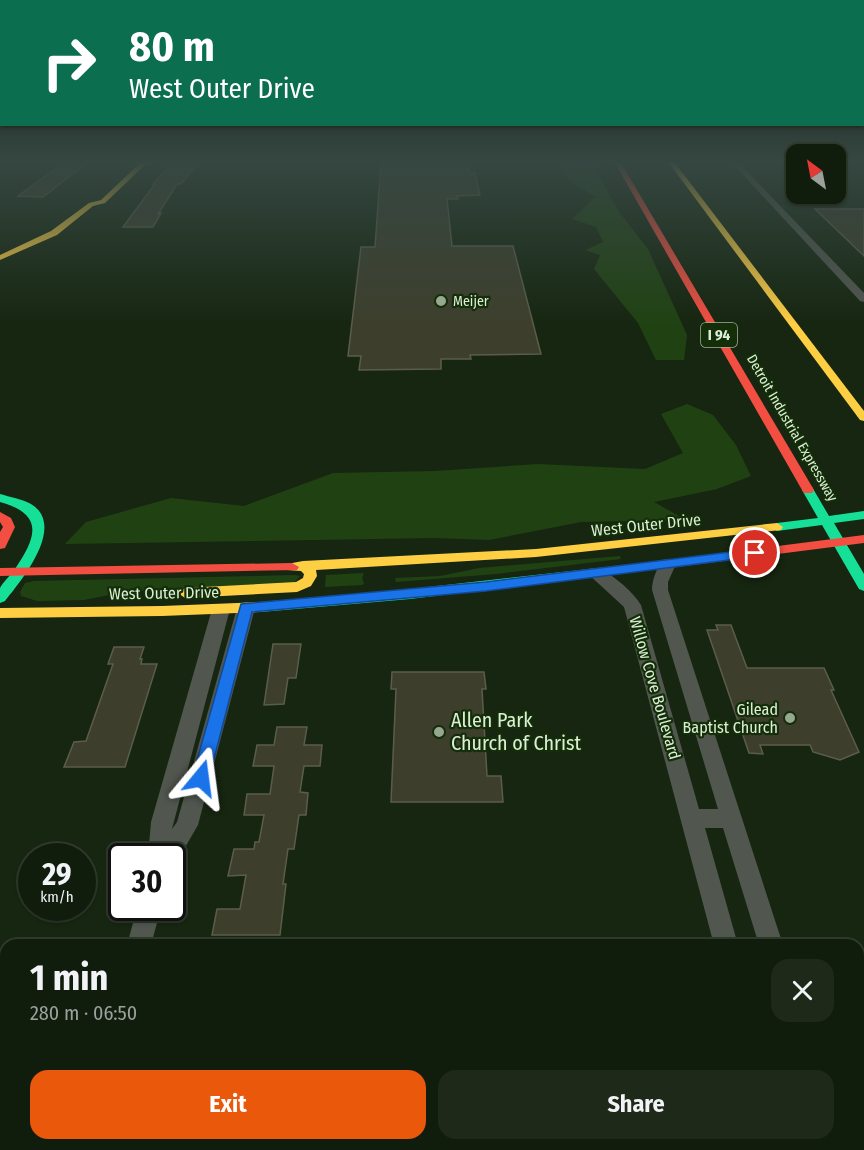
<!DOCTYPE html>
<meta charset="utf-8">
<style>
:root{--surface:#101c0c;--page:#1e291a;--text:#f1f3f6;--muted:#9ca19d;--line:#303a2d;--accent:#ea580c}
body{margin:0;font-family:"Fira Sans Condensed",sans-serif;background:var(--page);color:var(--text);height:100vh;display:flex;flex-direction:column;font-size:22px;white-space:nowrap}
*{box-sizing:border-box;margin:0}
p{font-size:20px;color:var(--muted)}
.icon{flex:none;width:33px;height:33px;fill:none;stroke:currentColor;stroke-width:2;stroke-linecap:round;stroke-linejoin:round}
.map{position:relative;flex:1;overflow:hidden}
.drawer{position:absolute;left:0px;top:939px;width:864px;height:212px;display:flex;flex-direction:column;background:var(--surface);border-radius:18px 18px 0 0;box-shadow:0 2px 4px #0004,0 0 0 2px var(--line)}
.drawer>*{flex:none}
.guide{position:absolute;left:0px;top:0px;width:864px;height:126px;box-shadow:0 2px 4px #0004,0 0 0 2px var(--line);background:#0b6e4f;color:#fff;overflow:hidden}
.needle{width:39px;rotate:328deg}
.controls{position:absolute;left:786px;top:144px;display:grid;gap:12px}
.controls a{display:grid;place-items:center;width:60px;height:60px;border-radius:12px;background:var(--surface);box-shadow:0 2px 4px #0004,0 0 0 2px var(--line);font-size:30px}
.speed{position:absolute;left:18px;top:843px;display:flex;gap:12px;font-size:30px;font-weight:700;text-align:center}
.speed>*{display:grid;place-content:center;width:78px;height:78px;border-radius:50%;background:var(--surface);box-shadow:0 2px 4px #0004,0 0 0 2px var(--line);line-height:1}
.speed small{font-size:15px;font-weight:400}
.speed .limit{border:3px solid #111;border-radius:9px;background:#fff;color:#111}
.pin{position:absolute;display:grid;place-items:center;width:51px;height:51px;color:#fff;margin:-26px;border:3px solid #fff;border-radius:50%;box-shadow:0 2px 6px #0007}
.me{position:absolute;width:66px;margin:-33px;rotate:16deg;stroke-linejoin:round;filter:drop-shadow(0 0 4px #0008)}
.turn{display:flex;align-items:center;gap:21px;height:126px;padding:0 30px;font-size:27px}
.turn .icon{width:78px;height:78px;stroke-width:2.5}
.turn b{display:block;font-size:42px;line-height:51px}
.round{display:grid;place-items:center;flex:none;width:63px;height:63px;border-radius:18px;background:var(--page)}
.head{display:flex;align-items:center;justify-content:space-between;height:102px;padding:0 30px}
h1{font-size:36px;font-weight:700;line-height:45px}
.action{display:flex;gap:12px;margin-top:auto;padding:12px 30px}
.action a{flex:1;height:69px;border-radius:18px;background:var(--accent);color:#fff;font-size:24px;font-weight:700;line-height:69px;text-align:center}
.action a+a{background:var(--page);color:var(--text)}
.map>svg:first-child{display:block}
.green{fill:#204213}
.building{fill:#3d3f2c;stroke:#5b5d4a;stroke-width:1.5}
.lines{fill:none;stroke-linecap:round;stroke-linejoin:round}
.street{fill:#51564f;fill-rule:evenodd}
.fast{fill:#16e098;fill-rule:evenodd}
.slow{fill:#ffcf43;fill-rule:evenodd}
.jam{fill:#f24e42;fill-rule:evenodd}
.route{fill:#1a73e8;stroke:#114b97;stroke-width:1.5}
.poi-dot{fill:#97a891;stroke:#132e08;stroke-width:2}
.labels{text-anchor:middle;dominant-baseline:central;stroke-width:4.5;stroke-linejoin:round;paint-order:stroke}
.far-poi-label{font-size:14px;fill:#ddeed7;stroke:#132e08;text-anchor:start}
.far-street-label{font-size:14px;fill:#ddeed7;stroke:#132e08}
.shield{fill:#132e08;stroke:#a0b499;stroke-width:1.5}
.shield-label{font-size:15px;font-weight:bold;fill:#ddeed7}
.street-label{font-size:16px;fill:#ddeed7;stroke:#132e08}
.poi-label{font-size:16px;fill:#ddeed7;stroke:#132e08;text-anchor:end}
.near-poi-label{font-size:20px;fill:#ddeed7;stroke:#132e08;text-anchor:start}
</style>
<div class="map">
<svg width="864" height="1150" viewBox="0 0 864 1150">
<rect width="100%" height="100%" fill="#162610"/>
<g class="green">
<polygon points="558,163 591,163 620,213 648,249 687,335 684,360 656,360 638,323 594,269 600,255 585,250 603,242 596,227 572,219 595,197 571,182"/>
<polygon points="687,404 713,415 736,445 751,476 717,489 654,502 686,520 581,522 489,540 434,538 65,544 86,522 171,498 244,506 333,473 435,471 538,464 645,469 683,453 661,414"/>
<polygon points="620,556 621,559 496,574 396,582 395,578 440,576 479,568"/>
<polygon points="364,573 362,578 364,584 362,585 325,587 326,575"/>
<polygon points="295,575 300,576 294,583 124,592 84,600 37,601 21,596 20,592 25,583 34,581"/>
</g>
<g class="building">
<polygon points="63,163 87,163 43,197 18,196"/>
<polygon points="172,163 198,163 181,184 177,184 158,214 161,213 153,227 123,227 155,184 153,184"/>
<polygon points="381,163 468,163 470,173 475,173 480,195 457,196 458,199 447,199 452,246 513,246 541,354 470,355 471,359 441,359 441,369 359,370 361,356 348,356 361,247 375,247"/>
<polygon points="815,209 864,209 864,256"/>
<polygon points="716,625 731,625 747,668 824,668 834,690 831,690 859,752 840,760 813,752 810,745 760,745 763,754 749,753 707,630 718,630"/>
<polygon points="273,644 301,644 296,678 288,678 284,704 264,705"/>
<polygon points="114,647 144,647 140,659 142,659 141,664 157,664 125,767 64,767 74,742 86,741 113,664 108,664"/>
<polygon points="392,672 484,672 486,689 482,689 487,776 501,776 503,802 391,802 396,689 391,689"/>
<polygon points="277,727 307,727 304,745 322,745 320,766 304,766 300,792 308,793 306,815 299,815 294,849 288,849 283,884 286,884 280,935 212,935 217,909 240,909 246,875 228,876 234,849 254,849 255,842 259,842 264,815 244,815 247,794 270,794 274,766 253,766 257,745 274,745"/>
</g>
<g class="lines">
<g class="street">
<polygon points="732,163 739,163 864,293 864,302 860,301"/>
<path d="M 668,559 L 674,560 L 676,564 L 668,582 L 668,590 L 783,945 L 759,945 L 723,828 L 705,828 L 738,945 L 714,945 L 624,607 L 587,573 L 589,569 C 605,565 633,592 641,605 L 699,809 L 718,809 L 652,590 C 652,579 657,569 662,560 Z"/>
<polygon points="246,602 252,604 255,608 198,825 176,863 172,865 172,856 148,856 151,822 212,609 215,605 227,605 230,609 172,829 177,822 237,608 240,604"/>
<polygon points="137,908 161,908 151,945 127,945"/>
<polygon points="72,1144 102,1144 101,1150 71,1150"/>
<polygon points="765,1144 795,1144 796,1150 766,1150"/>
<polygon points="819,1144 848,1144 850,1150 820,1150"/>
</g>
<g class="fast">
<polygon points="808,486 812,487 829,516 864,511 864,519 834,523 864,574 864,591 859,589 822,525 777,531 771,527 777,523 818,518 802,490"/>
<path d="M 0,494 C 10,497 22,499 31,504 C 67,526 21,581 5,601 L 0,603 C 0,599 0,592 0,588 C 3,582 11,575 15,569 C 37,537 44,514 0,502 Z"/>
<polygon points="661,561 668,565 666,568 410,599 261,612 254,607 261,602 410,589"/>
</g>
<g class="slow">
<polygon points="140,163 147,163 105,203 93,206 57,235 0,260 0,255 51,231 89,203 101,200"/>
<polygon points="669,163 675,163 864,411 864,421 860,420"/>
<polygon points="777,523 783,527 781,530 536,557 316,570 317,576 311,586 297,592 185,598 178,593 185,588 296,582 303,578 304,574 301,571 287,570 285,567 287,564 303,561 536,549"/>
<polygon points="261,602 268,607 261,612 162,616 0,618 0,608 162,606"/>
</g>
<g class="jam">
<polygon points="615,163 621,163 814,490 812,493 804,493 802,490"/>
<polygon points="0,512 11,518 15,527 5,548 0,549 0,532 3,527 0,522"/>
<polygon points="864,535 864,543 661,569 654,565 661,561"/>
<polygon points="292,563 299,567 297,570 0,576 0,568"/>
</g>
</g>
<linearGradient id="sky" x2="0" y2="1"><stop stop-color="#0c1509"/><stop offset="0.5" stop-color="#364742"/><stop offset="1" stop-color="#364742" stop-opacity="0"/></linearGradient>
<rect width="864" height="324" fill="url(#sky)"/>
<polygon class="route" points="755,549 760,550 762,553 760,556 486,591 252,612 209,778 207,784 201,786 195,784 192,778 241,604 486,582"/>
<g class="poi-dot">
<circle cx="441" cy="301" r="6"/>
<circle cx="790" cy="718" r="6"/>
<circle cx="439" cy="732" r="6"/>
</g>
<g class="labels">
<g class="far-poi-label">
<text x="453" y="301">Meijer</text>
</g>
<g class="far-street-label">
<text transform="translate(792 428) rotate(60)">Detroit Industrial Expressway</text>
</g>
<rect class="shield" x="701" y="323" width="36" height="24" rx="4.5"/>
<g class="shield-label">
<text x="719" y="335">I 94</text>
</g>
<g class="street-label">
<text transform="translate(646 525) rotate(-6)">West Outer Drive</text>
<text transform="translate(164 593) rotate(-1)">West Outer Drive</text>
<text transform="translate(655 688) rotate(74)">Willow Cove Boulevard</text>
</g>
<g class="poi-label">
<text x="778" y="709">Gilead<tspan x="778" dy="18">Baptist Church</tspan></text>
</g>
<g class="near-poi-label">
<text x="451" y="720">Allen Park<tspan x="451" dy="23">Church of Christ</tspan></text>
</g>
</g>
</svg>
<div class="controls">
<a><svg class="needle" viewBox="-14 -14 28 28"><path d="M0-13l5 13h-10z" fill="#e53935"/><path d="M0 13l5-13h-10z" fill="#9ca19d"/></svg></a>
</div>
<div class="speed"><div>29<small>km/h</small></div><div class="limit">30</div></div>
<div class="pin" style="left:755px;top:553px;background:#d93025"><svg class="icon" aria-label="arrive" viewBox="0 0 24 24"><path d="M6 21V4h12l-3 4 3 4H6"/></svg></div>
<svg class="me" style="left:201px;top:778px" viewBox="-20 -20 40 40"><path d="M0-17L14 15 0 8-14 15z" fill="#1a73e8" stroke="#fff" stroke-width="4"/></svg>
<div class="guide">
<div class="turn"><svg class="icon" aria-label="right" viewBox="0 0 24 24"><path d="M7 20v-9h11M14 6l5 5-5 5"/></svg><div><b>80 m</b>West Outer Drive</div></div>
</div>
<section class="drawer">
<div class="head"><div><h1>1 min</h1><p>280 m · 06:50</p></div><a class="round"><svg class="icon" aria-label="close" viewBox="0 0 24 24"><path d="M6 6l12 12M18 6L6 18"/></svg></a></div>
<div class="action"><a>Exit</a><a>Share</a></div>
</section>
</div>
